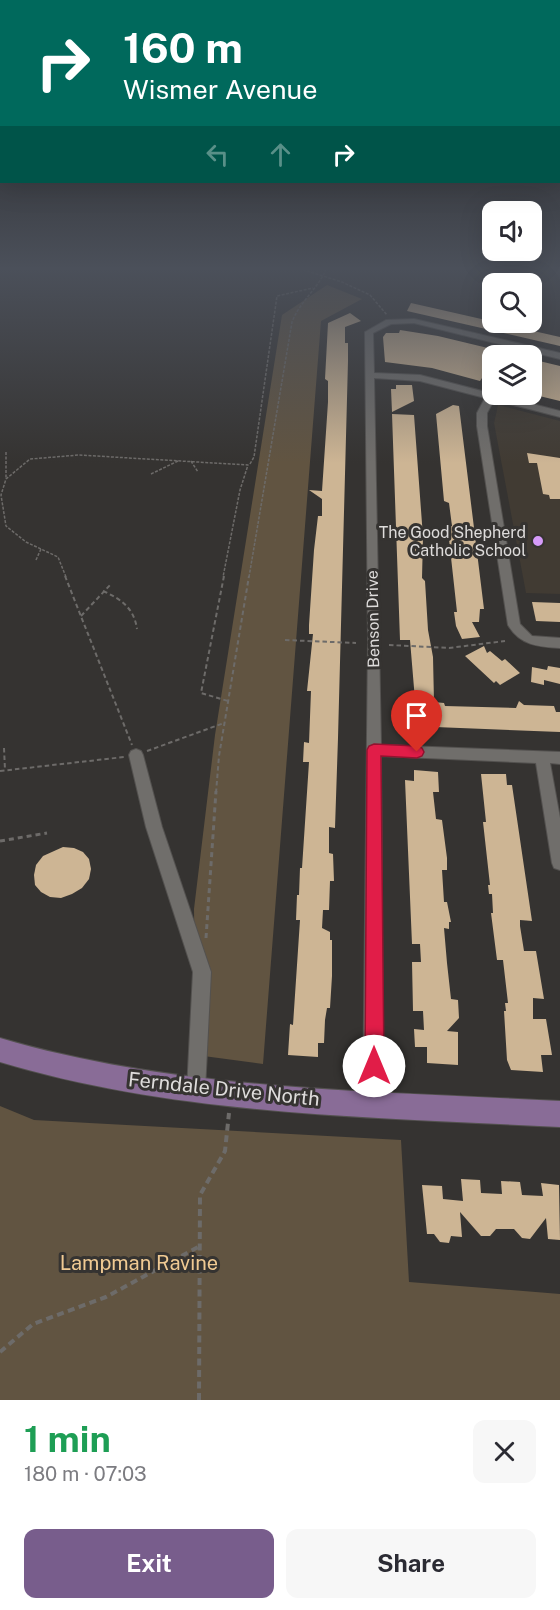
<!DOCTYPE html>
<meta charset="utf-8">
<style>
:root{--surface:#fff;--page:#f7f7f7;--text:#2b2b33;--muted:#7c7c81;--accent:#785d8c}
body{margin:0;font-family:"Public Sans",sans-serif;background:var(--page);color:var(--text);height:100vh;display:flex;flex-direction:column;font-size:22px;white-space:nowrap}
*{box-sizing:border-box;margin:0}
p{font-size:20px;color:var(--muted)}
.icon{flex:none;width:33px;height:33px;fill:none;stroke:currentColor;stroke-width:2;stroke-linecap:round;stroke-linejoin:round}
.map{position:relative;height:1400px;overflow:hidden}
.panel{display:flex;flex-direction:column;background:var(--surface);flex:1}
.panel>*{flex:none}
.hud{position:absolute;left:0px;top:0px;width:561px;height:183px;box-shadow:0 6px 24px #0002;background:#00695c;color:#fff;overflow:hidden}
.buttons{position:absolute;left:482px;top:201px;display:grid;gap:12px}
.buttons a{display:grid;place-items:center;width:60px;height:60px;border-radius:12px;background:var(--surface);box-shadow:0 6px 24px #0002;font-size:30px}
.pin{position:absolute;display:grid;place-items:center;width:51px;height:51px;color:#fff;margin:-62px -26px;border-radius:50% 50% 50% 0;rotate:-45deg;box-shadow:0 0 6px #0007}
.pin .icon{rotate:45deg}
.me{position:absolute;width:66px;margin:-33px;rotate:0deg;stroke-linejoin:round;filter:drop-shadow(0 0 4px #0008)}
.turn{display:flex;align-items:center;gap:21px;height:126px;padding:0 24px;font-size:27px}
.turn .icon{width:78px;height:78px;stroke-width:2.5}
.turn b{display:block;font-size:42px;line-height:51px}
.lanes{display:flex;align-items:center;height:57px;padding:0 24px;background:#0003;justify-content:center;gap:30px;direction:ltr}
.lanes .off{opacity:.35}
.round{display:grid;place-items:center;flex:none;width:63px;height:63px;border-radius:12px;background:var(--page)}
.head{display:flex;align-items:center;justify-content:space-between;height:102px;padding:0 24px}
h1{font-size:36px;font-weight:700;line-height:45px;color:#1e9e55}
.action{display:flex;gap:12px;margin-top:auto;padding:12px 24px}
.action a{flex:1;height:69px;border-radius:12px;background:var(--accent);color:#fff;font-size:24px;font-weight:700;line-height:69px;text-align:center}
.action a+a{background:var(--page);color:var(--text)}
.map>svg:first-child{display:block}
.built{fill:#413b33}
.green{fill:#615441}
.building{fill:#cdb594}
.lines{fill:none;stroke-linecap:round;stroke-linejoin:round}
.minor-casing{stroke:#53514f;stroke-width:2}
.major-casing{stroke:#53514f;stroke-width:2}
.path-far3{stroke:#6d6b69;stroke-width:1.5;stroke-dasharray:3 1.5;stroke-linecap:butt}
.path-far2{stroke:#6d6b69;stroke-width:2;stroke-dasharray:4.5 3;stroke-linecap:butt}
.path-far1{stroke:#6d6b69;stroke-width:3;stroke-dasharray:5 4;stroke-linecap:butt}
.path{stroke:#6d6b69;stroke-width:4;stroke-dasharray:7 4.5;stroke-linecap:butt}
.minor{fill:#706e6b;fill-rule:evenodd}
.major{fill:#896c97;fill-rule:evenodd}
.route{fill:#e11d48;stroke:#92132f;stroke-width:1.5}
.poi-dot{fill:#d69bf9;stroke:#353331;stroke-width:2}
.labels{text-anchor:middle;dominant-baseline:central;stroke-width:6;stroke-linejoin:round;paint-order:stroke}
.poi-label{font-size:16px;fill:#dedcdb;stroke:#353331;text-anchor:end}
.street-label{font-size:16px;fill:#dedcdb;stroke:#353331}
.near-street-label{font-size:20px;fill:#dedcdb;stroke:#353331}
.near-park-label{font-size:20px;fill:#f0ca93;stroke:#353331}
</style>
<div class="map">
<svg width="560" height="1400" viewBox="0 0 560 1400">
<rect width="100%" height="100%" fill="#353331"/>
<polygon class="built" points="498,405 560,421 560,594 526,593 494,423"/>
<g class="green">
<polygon points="327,285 362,299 321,321 263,1064 196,1055 194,909 215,735 282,315"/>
<polygon points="0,1106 34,1120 401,1140 409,1282 560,1294 560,1400 0,1400"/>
</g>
<g class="building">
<polygon points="411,303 560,337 560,346 407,311"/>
<polygon points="350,313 361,321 345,327 345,343 348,343 348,361 338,738 335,828 329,827 329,853 333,854 334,881 330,881 329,910 323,910 322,928 330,932 330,940 332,940 332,976 330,1008 327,1008 325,1020 324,1043 318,1043 318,1057 288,1055 290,1024 293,1025 300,920 296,920 297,895 299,895 300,868 302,868 309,762 303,762 304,742 309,743 311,691 307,691 313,634 309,634 309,625 314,550 318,516 322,516 322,499 309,490 322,491 328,402 328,381 325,379 328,323"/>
<polygon points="400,330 438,336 492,349 492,381 482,378 480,381 432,368 385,362 383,337 386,333 399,333"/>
<polygon points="531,359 560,366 560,401 531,394"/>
<polygon points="396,385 412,385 414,401 392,412 391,389 396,389"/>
<polygon points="453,405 459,406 484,609 480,609 479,622 472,622 480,637 462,639 456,626 454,612 457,612 448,530 448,526 452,526 449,503 444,501 436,414"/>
<polygon points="392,414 414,415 423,537 422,578 425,581 428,630 433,657 434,702 444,703 445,706 516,708 519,701 524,705 554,706 556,712 560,712 560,732 410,726 410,720 398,719 397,701 415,700 410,640 400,640"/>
<polygon points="527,453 560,458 560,499 550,499 549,495 543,494 537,463 529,463"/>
<polygon points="532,602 560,603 560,622 536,621"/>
<polygon points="484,646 487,653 490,651 502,661 505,659 520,673 500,685 496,681 494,683 465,656"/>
<polygon points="548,666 560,668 560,684 544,680 544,685 531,682 532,667 547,670"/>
<polygon points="414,770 438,772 439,792 433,792 436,819 442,820 447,858 447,870 442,870 444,902 447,902 451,922 449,922 449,929 444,928 447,963 451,999 458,1000 459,1018 447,1031 458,1032 458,1065 427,1063 427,1047 415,1047 414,1029 424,1030 423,1011 413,1011 412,962 421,962 420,944 412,944 405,780 414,781"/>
<polygon points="481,774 506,774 507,785 512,785 532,921 520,920 520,926 524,951 536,951 544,999 533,998 533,1019 546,1019 552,1055 541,1055 543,1072 511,1070 507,1060 504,1011 506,1011 505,1003 508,1003 503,960 497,960 491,913 493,913 492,894 489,894 488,885 490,885 483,822 486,822"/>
<polygon points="63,847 74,848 83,852 89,859 91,869 89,879 82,888 72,894 61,898 50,897 41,892 35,885 34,875 36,865 43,856"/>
<polygon points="461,1179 480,1180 481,1193 502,1194 501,1181 520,1182 522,1195 543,1196 541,1183 559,1185 560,1240 548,1239 546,1218 530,1239 522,1238 514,1229 496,1229 490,1236 481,1236 460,1212 462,1237 451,1236 449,1243 440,1242 434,1234 427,1234 422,1185 442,1186 443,1199 463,1201"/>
</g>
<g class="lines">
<defs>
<g id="minor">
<path d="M 414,319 L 560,353 L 560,359 L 414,323 L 391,324 L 373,333 L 374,373 L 420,375 L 560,411 L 560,417 L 494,400 L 487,413 L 487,426 L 520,624 L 532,636 L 560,638 L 560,648 C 538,647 520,645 508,625 L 477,426 L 477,413 L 485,398 L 420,381 L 374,378 L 381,745 L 560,752 L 560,764 L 550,763 L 560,818 L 560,870 L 554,868 L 552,863 L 536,763 L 381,756 L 383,1104 L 380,1111 L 373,1114 L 366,1111 L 363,1104 L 368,642 L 365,332 L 386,320 Z"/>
<polygon points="136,749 141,751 143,755 162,827 211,972 205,1090 203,1097 196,1099 189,1097 187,1090 193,972 146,827 129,755 131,751"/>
</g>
<path id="major" d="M 0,1038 C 179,1091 374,1091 560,1101 L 560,1127 C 375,1117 179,1116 0,1062 Z"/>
</defs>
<use href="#minor" class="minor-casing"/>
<use href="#major" class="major-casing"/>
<g class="path-far3">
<polyline points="294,267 342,282 370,295 387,315"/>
<polyline points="6,452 6,479"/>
<polyline points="191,461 198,472"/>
<polyline points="250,464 254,457 277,296 313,288"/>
<polyline points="151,474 178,461"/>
<polyline points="36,560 41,549"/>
<polyline points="66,577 58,557 26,542 6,526 1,495 6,479 30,459 79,455 248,465 240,490 223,577"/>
<path d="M 249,577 L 292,322 C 300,301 319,288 327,267"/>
</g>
<g class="path-far2">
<polyline points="65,576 132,745"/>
<polyline points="224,576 201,693 228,701"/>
<path d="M 103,591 C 121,599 134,608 137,629"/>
<polyline points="81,616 111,584"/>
<polyline points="285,640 356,643"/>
<polyline points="389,645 449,648 505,641"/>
<polyline points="4,748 5,770"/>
<polyline points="147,751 224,723"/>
<polyline points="0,771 124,757"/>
<polyline points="216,793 219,756 249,576"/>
</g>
<g class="path-far1">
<polyline points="0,841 47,833"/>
<polyline points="206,938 216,791"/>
</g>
<g class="path">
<polyline points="0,1352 33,1324 106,1297 198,1247"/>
<polyline points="199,1400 200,1195 225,1151 229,1113"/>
</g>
<use href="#minor" class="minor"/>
<use href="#major" class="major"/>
</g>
<linearGradient id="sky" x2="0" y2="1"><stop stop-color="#1d1c1b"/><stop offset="0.58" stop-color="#4b505a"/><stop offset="1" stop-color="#4b505a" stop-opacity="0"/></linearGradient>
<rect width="560" height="463" fill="url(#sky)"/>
<polygon class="route" points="374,744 417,746 422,748 424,752 422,756 417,758 381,756 384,1066 381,1073 374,1076 368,1073 365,1066 367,750 369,746"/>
<circle class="poi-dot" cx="538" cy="541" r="6"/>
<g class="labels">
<g class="poi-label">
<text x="526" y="532">The Good Shepherd<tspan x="526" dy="18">Catholic School</tspan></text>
</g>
<g class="street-label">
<text transform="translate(373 619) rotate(-91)">Benson Drive</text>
</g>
<g class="near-street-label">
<text transform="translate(224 1089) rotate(6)">Ferndale Drive North</text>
</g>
<g class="near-park-label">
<text x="139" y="1263">Lampman Ravine</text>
</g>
</g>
</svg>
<div class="buttons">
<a><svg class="icon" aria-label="sound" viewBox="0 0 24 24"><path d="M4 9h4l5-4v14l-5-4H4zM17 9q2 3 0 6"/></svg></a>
<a><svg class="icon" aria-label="search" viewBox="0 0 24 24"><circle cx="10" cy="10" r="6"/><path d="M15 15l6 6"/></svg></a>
<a><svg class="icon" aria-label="layers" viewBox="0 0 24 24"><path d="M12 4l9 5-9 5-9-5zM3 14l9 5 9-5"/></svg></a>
</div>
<div class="pin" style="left:417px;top:752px;background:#d93025"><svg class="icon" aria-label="arrive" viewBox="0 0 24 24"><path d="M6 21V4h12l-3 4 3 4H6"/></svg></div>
<svg class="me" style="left:374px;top:1066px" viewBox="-20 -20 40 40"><circle r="19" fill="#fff"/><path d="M0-13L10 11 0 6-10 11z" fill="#e11d48"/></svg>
<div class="hud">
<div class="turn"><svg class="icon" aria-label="right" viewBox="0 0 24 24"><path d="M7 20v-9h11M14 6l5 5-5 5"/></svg><div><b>160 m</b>Wismer Avenue</div></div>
<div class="lanes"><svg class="icon off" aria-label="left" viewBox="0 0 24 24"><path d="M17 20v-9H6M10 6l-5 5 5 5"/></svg><svg class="icon off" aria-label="ahead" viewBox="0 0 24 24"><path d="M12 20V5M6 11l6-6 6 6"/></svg><svg class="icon" aria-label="right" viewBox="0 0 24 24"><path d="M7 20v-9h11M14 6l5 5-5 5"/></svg></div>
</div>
</div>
<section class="panel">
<div class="head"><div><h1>1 min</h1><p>180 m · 07:03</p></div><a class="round"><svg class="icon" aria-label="close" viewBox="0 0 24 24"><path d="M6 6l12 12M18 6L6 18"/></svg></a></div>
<div class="action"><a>Exit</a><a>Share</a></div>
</section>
